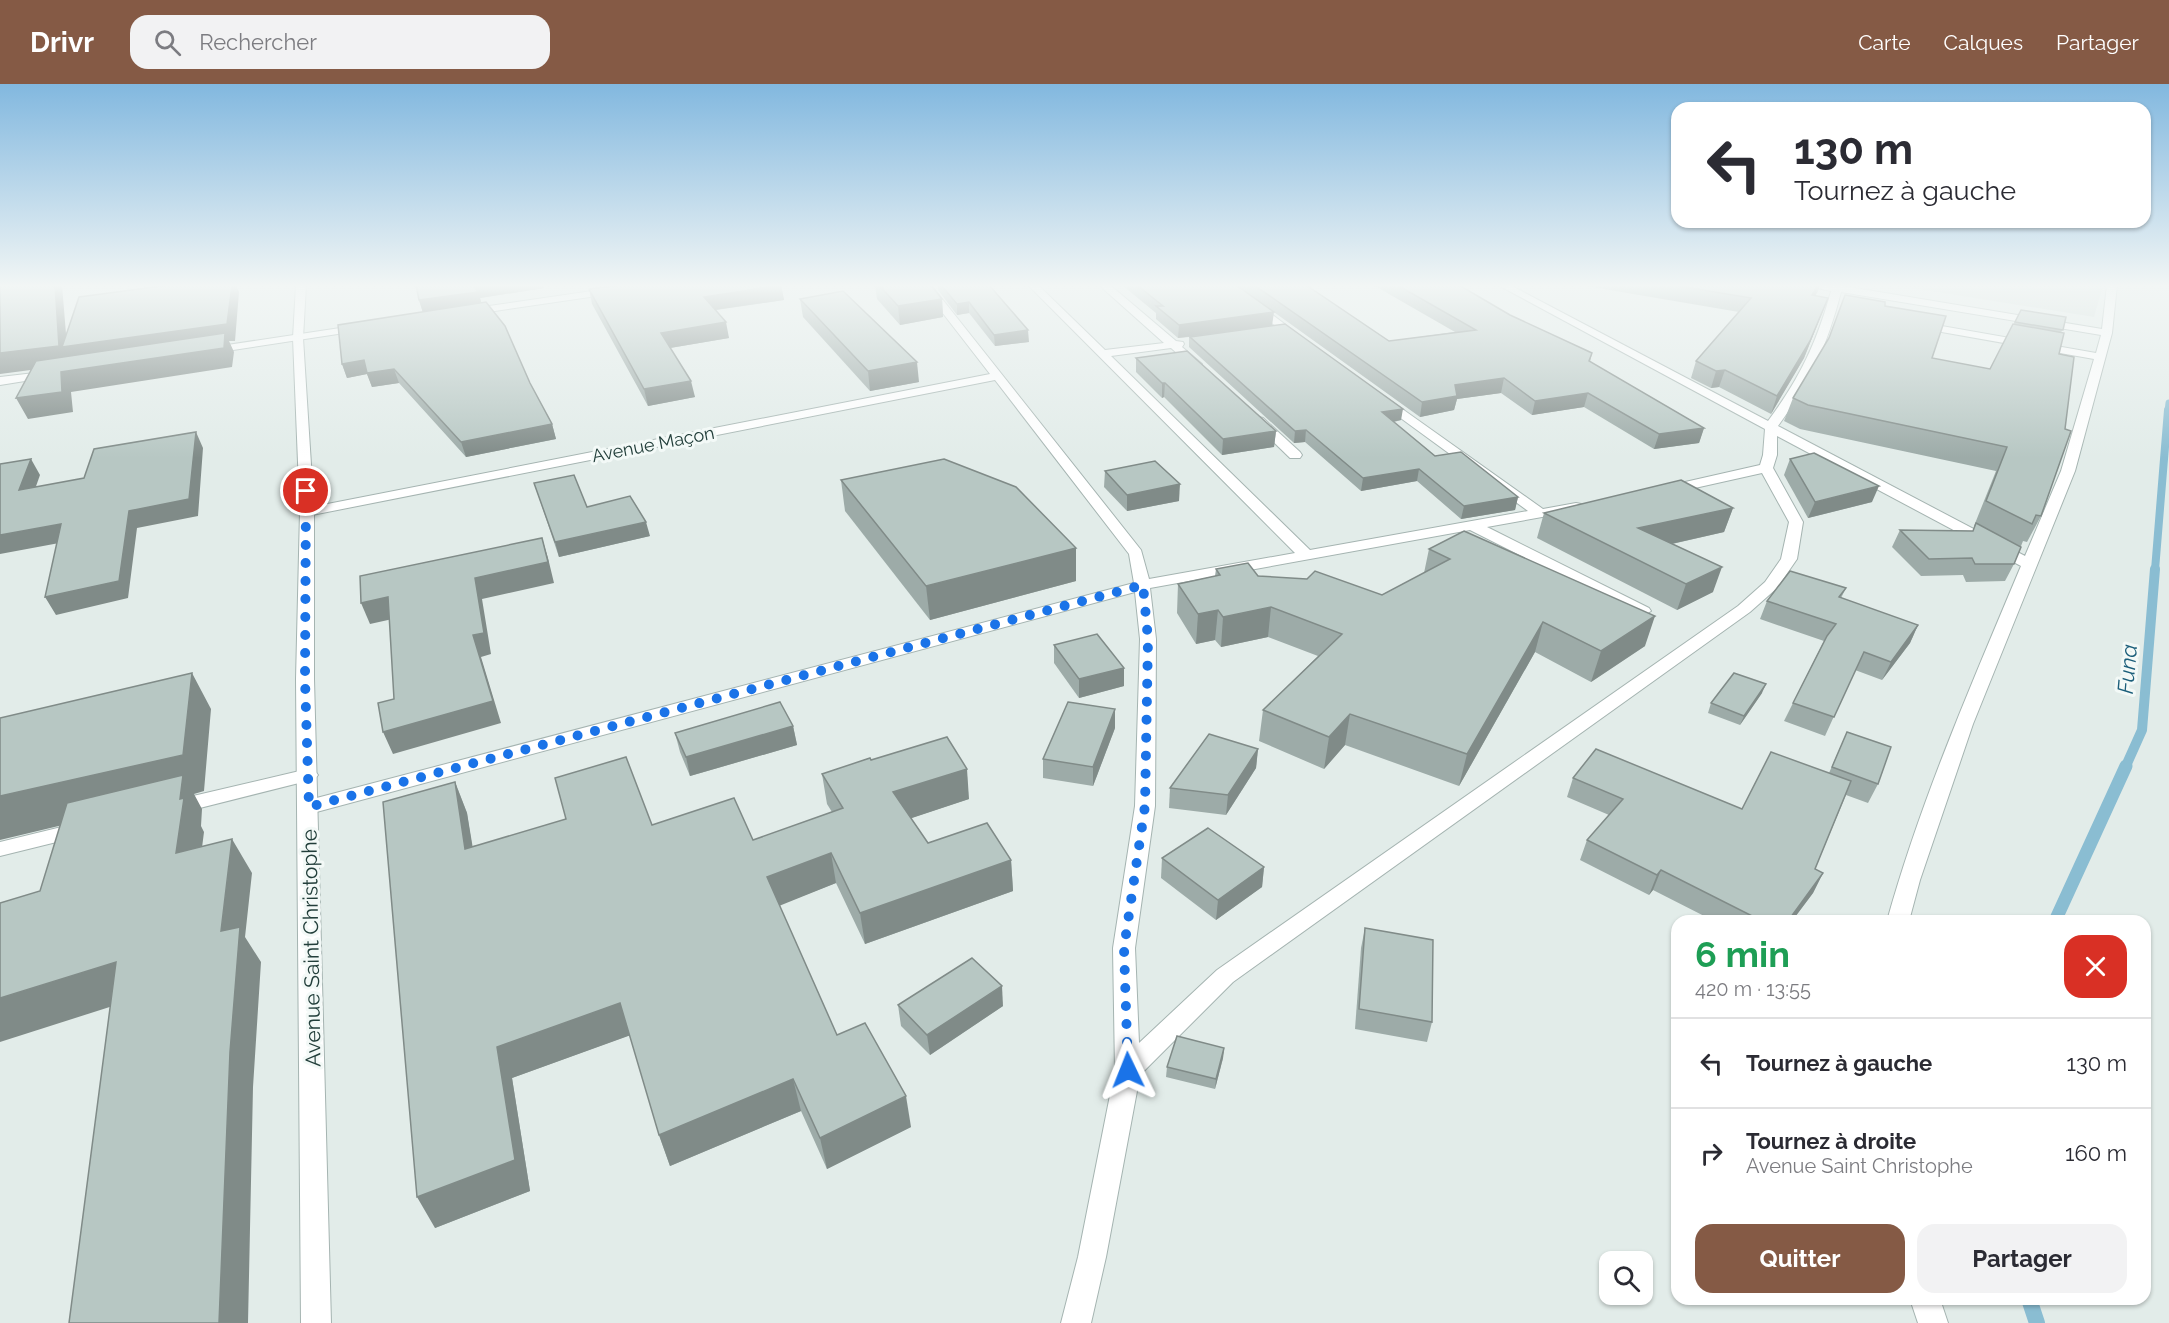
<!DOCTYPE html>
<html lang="fr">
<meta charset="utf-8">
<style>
:root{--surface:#fff;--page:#f2f2f3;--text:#2b2b33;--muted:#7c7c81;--line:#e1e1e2;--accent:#855a45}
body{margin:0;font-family:Raleway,sans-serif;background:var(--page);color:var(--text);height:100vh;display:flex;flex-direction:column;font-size:22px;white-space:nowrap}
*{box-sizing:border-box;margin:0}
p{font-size:20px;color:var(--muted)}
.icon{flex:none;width:33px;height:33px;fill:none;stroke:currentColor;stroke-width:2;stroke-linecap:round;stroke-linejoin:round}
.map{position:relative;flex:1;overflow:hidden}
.side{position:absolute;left:1671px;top:831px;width:480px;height:390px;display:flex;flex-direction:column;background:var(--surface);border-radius:18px;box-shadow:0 2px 4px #0004}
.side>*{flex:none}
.top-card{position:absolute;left:1671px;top:18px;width:480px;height:126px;border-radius:18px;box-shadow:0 2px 4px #0004;background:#fff;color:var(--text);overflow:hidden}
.buttons{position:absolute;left:1599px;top:1167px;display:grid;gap:12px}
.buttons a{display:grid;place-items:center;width:54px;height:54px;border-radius:12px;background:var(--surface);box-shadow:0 2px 4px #0004;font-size:30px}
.pin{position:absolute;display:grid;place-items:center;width:51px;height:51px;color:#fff;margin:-26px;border:3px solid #fff;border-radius:50%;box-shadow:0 2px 6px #0007}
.me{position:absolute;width:66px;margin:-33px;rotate:358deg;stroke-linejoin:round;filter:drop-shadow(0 0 4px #0008)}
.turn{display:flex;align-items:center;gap:21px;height:126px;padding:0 24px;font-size:27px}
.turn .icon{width:78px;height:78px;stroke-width:2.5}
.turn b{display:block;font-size:42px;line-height:51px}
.round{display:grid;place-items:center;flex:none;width:63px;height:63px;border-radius:18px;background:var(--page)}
.summary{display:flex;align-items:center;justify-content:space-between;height:102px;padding:0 24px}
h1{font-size:36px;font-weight:700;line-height:45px;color:#1e9e55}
.action{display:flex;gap:12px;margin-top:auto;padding:12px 24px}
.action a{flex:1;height:69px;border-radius:18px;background:var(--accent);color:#fff;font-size:24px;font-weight:700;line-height:69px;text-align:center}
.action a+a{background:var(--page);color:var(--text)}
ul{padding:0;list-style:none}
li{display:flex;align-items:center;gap:18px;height:90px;padding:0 24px;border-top:2px solid var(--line)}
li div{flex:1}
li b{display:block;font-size:22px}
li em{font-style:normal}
header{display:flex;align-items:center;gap:36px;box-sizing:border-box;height:84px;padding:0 30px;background:var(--accent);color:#fff}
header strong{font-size:28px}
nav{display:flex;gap:33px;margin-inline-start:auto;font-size:21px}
.search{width:420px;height:54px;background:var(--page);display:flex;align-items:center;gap:15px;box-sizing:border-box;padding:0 21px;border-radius:18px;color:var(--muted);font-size:22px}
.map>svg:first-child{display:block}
.built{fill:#d0dcd8}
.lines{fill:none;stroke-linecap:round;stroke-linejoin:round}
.stream-far4{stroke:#8abdd2;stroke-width:7}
.stream-far3{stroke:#8abdd2;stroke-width:8}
.stream-far2{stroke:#8abdd2;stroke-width:10}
.stream-far1{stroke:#8abdd2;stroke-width:13}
.stream{stroke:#8abdd2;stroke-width:16}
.minor-casing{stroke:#a5b4b1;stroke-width:2}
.tertiary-casing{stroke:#a5b4b1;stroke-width:2}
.minor{fill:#fff;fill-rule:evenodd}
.tertiary{fill:#fff;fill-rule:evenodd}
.wall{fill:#9daba8}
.shaded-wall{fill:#808b88}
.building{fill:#b7c7c3;stroke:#808b88;stroke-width:1.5}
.route{stroke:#1a73e8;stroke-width:10;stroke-dasharray:0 18}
.labels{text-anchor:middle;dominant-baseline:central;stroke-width:6;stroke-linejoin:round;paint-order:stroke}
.far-street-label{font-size:18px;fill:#223e3a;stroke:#f3f9f7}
.street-label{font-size:21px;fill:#223e3a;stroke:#f3f9f7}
.water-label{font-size:22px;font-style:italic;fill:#1b5e7a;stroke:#f3f9f7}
</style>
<header>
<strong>Drivr</strong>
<div class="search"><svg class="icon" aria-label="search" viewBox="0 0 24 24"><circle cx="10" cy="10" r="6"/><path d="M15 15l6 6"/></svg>Rechercher</div>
<nav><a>Carte</a><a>Calques</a><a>Partager</a></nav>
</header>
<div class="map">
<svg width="2169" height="1239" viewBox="0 0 2169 1239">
<rect width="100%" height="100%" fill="#e2ece9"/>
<polygon class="built" points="1894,201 2103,201 2094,233"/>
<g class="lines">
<polyline class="stream-far4" points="2168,328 2169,319"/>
<polyline class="stream-far3" points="2155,486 2168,326"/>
<polyline class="stream-far2" points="2125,684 2142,646 2155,485"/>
<polyline class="stream-far1" points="2055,837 2126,682"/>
<polyline class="stream" points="2029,1215 2037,1239"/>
<defs>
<g id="minor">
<polygon points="633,201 656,201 651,204 468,231 463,228 468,225"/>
<path d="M 921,201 L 931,201 L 1141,466 L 1149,495 L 1295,469 L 1028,201 L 1038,201 L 1105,266 L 1164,259 L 1099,201 L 1110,201 L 1176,257 L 1183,258 L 1184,260 L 1182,263 L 1202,280 L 1202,284 L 1194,284 L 1171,264 L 1111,272 L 1310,466 L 1528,427 L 1380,319 L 1378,316 L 1384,312 L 1543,425 L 1576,419 L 1581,420 L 1583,423 L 1581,426 L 1487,443 L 1649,524 L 1651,527 L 1643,532 L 1637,530 L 1470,446 L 1150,504 L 1156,555 L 1155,722 L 1135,864 L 1139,959 L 1217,886 L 1738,522 L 1765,498 L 1781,475 L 1789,438 L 1762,389 L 1668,410 L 1661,406 L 1663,403 L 1760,381 L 1763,371 L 1765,345 L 1498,201 L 1510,201 L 1768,337 C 1800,294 1817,258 1831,207 L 1812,203 L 1810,201 L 1837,201 L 2102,245 L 2107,201 L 2117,201 L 2112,249 L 2075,387 L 1973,640 L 1920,796 L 1909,837 L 1887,837 C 1921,715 1972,599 2021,482 L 1777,352 L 1777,371 L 1773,384 L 1803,438 L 1797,475 L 1777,504 L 1750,528 L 1233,898 L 1140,991 L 1106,1173 L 1091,1239 L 1061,1239 L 1078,1173 L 1115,986 L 1113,864 L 1135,722 L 1140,555 L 1135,508 L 309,730 L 302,728 L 299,723 L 302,718 L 309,716 L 1134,499 L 1129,470 L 995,296 L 307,432 L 300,428 L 307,424 L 990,290 ZM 1841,208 L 2101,251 L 2096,269 L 1919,238 L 1914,241 L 1919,244 L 2094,275 L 2061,387 L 2025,472 L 1778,342 C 1811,297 1827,262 1841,208 Z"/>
<polygon points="1222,201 1233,201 1303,254 1302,256 1294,256"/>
<polygon points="360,241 365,244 364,246 207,270 201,267 207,264"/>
<polygon points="52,287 58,290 56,292 0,301 0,293"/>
<polygon points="1259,333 1263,334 1300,368 1302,371 1300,374 1290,374 1255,340 1253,337"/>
<polygon points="308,685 315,687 318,691 315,695 176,730 169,728 166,723 169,718 176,716"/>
<polygon points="82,738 89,740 92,745 89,750 0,772 0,758"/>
<polygon points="1910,1215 1940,1215 1948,1239 1918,1239"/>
</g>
<polygon id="tertiary" points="296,201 306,201 303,254 314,428 314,595 331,1239 301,1239 296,595 300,428 293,254"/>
</defs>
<use href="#minor" class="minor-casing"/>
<use href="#tertiary" class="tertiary-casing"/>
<use href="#minor" class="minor"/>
<use href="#tertiary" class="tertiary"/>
</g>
<g class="wall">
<polygon points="416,201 543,201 544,204 480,214 481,218 530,299 552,340 556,355 466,373 399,299 372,303 367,290 347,294 342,280 423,228 419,216"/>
<polygon points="614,201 781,201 784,216 716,226 729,254 670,264 695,313 648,322 592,220 589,205 615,201"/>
<polygon points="875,201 931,201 942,215 943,233 900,241 877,215"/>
<polygon points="938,201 989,201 1029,258 995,262 969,229 957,231 938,206"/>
<polygon points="1122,201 1306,201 1389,257 1455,248 1375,202 1375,201 1459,201 1510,231 1592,269 1590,278 1704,344 1699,359 1654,365 1584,323 1532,331 1501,309 1457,315 1454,326 1420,333 1253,213 1272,241 1401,336 1394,338 1435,372 1518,413 1515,426 1461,435 1417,397 1361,407 1305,358 1294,359 1189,263 1189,253 1178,254 1156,235 1156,229"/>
<polygon points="1580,201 1820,201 1815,212 1828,214 1804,274 1771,330 1719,303 1711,304 1691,294 1696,277 1739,228"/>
<polygon points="800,215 919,298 870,307 803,233"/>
<polygon points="1885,222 1932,274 1990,285 2021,226 2063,246 2061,248 2041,432 2027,458 2023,457 2014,480 2005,497 1966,498 1963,491 1921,492 1892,463 1900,446 1973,447 1975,443 1974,442 1996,387 1800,345 1784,337 1793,314"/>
<polygon points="1136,274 1276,347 1274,363 1222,371 1164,313 1162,314 1136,288"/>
<polygon points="1790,375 1872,418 1808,434 1784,391"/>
<polygon points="1105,387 1179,417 1127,427 1104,403"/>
<polygon points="841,396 1076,464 1076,497 930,536 845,427"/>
<polygon points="534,399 587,423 650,452 559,473"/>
<polygon points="1733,424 1724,448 1672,460 1713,508 1677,526 1537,454 1544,429"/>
<polygon points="1429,465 1645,562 1591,598 1535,568 1459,702 1345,661 1324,685 1259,657 1263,626 1318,572 1268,553 1221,563 1215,556 1196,560 1177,529 1178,500 1215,492 1216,485 1382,511 1424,489"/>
<polygon points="1846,504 1841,514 1918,541 1910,559 1882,596 1855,586 1825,652 1784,637 1824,557 1760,535 1767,517"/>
<polygon points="1054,561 1124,584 1124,602 1079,614 1054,579"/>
<polygon points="1762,609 1740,641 1708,629 1711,619"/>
<polygon points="793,642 797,661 690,692 680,668 675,649"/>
<polygon points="1115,644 1093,702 1043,694 1043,675"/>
<polygon points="1847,648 1878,700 1868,719 1846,711 1815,785 1823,789 1813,809 1792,837 1714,837 1653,806 1649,811 1580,776 1587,756 1609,731 1567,713 1573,694 1742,725 1829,689"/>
<polygon points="1258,665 1256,684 1226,731 1169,724 1170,704"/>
<polygon points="871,676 969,715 911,734 928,759 1011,776 1013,807 865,860 836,799 779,821 837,951 911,1043 827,1085 801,1027 670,1082 659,1051 630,951 512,994 530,1107 435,1144 455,698 467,729 472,762 652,741 753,756 832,728 827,720 822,690"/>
<polygon points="1162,774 1264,783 1262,803 1216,836 1161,794"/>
<polygon points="1365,844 1432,938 1427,958 1355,945 1361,864"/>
<polygon points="898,921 1003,922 930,971 901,942"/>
<polygon points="1224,964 1223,974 1215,1005 1166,993 1167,983"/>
</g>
<g class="shaded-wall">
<polygon points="55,201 62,201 67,262 232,201 236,201 239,208 235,257 229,257 234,268 232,283 71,308 73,328 28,335 16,314 69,281 0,290 0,269"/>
<polygon points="473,201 543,201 544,204 480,214 482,221 423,229 419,216"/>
<polygon points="781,201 784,216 707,227 704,213"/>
<polygon points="1818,201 1820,201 1818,207 1807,227 1812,211"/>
<polygon points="1828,214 1804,274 1771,330 1777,312"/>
<polygon points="942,215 943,233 900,241 898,222"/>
<polygon points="969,218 969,229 957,231 957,220"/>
<polygon points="1274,228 1272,242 1178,254 1179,241"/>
<polygon points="726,238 729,254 664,265 661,249"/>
<polygon points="1028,246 1029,258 995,262 994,251"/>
<polygon points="364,276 394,285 399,299 372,303 367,290 347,294 342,280"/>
<polygon points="917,278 919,298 870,307 868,287"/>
<polygon points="1725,286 1719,303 1711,304 1716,287"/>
<polygon points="1504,294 1501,309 1457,315 1454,326 1420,333 1422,318 1455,301"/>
<polygon points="691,297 695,313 648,322 644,305"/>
<polygon points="1162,299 1165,299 1164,313 1162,314"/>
<polygon points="1588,309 1584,323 1532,331 1535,317"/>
<polygon points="1403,325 1401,336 1381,340 1382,328"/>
<polygon points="552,340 556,355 466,373 461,358"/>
<polygon points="1704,344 1699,359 1654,365 1659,350"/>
<polygon points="1306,346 1305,358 1294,359 1295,347"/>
<polygon points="1276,347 1274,363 1222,371 1223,355"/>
<polygon points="196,348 203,364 198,432 137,444 128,514 56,531 45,513 129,427"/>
<polygon points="31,375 40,391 29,422 19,406"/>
<polygon points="1419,385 1417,397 1361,407 1363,394"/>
<polygon points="1180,400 1179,417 1127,427 1127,411"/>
<polygon points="1879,402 1872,418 1808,434 1815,418"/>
<polygon points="1518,413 1515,426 1461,435 1464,422"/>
<polygon points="1733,424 1724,448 1631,469 1638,444"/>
<polygon points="646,438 650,452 559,473 555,458"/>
<polygon points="61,440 70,457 0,470 0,451"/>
<polygon points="542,454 548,474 554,499 482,515 491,570 481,573 501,639 393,670 383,648 473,551 475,494"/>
<polygon points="1076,464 1076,497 930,536 926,502"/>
<polygon points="1722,483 1713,508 1677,526 1686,500"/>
<polygon points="388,513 397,534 370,540 361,519"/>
<polygon points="1271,523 1268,553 1221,563 1223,533"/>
<polygon points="1218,526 1215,556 1196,560 1198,530"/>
<polygon points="1655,532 1645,562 1591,598 1601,567"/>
<polygon points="1543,538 1535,568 1459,702 1467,670"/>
<polygon points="1918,541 1910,559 1882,596 1891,578"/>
<polygon points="1124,584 1124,602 1079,614 1079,595"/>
<polygon points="192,589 211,625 204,707 194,710 202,725 201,742 204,748 197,803 176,769 180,713 0,756 0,712"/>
<polygon points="1766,600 1762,609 1740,641 1744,632"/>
<polygon points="1115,625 1115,644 1093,702 1093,683"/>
<polygon points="1350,630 1345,661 1324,685 1329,653"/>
<polygon points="793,642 797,661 690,692 686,673"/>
<polygon points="1258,665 1256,684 1226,731 1228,711"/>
<polygon points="967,685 969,715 897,739 893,708"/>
<polygon points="455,698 467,729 478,795 465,765"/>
<polygon points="232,755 252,789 245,853 261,878 253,1003 248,1239 219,1239 221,847"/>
<polygon points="831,769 836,799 774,824 767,793"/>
<polygon points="1011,776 1013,807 865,860 860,829"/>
<polygon points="1264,783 1262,803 1216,836 1218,816"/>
<polygon points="1661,786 1653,806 1649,811 1657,791"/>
<polygon points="1823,789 1813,809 1792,837 1788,837"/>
<polygon points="116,878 141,913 0,958 0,914"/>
<polygon points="1002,902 1003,922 930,971 927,951"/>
<polygon points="620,919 631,951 512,994 530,1107 435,1144 417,1113 497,963"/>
<polygon points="1224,964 1223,974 1215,1005 1216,995"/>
<polygon points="793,995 801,1027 670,1082 659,1051"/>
<polygon points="906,1012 911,1043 827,1085 820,1054"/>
</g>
<g class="building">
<polygon points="0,201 55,201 59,262 0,269"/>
<polygon points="169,201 232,201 227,240 62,263 79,213"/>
<polygon points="416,201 476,201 473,201 478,208 419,216"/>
<polygon points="620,201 781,201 704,213 726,238 661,249 691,297 644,305 589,205"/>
<polygon points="879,201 931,201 942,215 898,222"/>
<polygon points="941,201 989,201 1028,246 994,251 969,218 957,220"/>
<polygon points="1137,201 1236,201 1274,228 1179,241 1156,222 1163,222"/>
<polygon points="1254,201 1306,201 1389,257 1476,246 1397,201 1459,201 1510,231 1592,269 1589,277 1704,344 1659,350 1588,309 1535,317 1504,294 1455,301 1457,312 1422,318"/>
<polygon points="1673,201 1818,201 1812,211 1828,214 1810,257 1777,312 1725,286 1716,287 1696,277 1751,214"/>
<polygon points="843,207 917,278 868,287 800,215"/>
<polygon points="1845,211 1885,218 1885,222 1946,232 1932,274 1990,285 2013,240 2064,249 2059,270 2074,273 2065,345 2071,347 2041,432 2036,431 2032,440 1986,417 2007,363 1808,321 1793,314 1829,254"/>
<polygon points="486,218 505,242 530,299 552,340 461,358 394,285 367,289 364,276 342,280 338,241"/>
<polygon points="2021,226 2066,233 2063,246 2015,238"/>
<polygon points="1285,240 1403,325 1382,328 1435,372 1461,368 1518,413 1464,422 1419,385 1363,394 1306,346 1295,347 1190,253"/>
<polygon points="225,249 224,264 61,288 62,308 16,314 36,277"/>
<polygon points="1187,267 1276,347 1223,355 1165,299 1162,299 1136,274"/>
<polygon points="196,348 189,415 129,427 119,497 45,513 61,440 0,451 0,380 31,375 19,406 84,394 94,365"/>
<polygon points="1814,369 1879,402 1815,418 1790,375"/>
<polygon points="944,375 1016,403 1076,464 926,502 841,396"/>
<polygon points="1155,377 1180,400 1127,411 1105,387"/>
<polygon points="574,391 587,423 630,412 646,438 555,458 534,399"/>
<polygon points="1681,396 1733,424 1638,444 1722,483 1686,500 1544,429"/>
<polygon points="1976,439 2021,463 2014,480 1975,480 1972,474 1929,475 1900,446 1973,447"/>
<polygon points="1464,447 1655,532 1601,567 1543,538 1467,670 1350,630 1329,653 1263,626 1342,550 1271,523 1223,533 1218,526 1198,530 1178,500 1220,491 1216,485 1248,479 1258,492 1307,495 1315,487 1382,511 1450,475 1429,465"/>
<polygon points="542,454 548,478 475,494 484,549 473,551 493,617 383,648 378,619 394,615 388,513 361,519 360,492"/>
<polygon points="1790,487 1846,504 1839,513 1918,541 1891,578 1864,568 1834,633 1793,619 1827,552 1836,540 1767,517"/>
<polygon points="1097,550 1124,584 1079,595 1054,561"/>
<polygon points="192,589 183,671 0,712 0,634"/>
<polygon points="1734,589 1766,600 1744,632 1711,619"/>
<polygon points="780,618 793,642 686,673 675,649"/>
<polygon points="1068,618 1115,625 1093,683 1043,675"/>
<polygon points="1847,648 1891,663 1878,700 1832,683"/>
<polygon points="1209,650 1258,665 1228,711 1170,704"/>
<polygon points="947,653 967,685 893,708 928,759 987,739 1011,776 860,829 831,769 767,793 837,951 865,939 906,1012 820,1054 793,995 659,1051 620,919 497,963 515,1076 417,1113 383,718 455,698 465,765 566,735 555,694 626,673 652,741 734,714 753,756 843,724 822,690 870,674 871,676"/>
<polygon points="1596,665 1742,725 1771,668 1851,697 1815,785 1823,789 1788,837 1762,837 1661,786 1657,791 1587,756 1623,715 1573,694"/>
<polygon points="183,691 180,715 184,714 176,769 232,755 221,847 240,843 230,968 219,1239 69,1239 116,878 0,914 0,819 40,807 67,719"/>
<polygon points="1208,744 1264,783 1218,816 1162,774"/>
<polygon points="1365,844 1433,856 1432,938 1359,925"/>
<polygon points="972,874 1002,902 927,951 898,921"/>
<polygon points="1177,952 1224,964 1216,995 1167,983"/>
</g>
<linearGradient id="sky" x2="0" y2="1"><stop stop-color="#82b8df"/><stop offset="0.54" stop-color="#f2f6f5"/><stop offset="1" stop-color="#f2f6f5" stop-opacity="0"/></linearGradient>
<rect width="2169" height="374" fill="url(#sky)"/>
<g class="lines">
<polyline class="route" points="306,407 305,595 309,723 1143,501 1148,555 1145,722 1124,864 1128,986"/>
</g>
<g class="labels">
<g class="far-street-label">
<text transform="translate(653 360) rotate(-11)">Avenue Maçon</text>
</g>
<g class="street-label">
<text transform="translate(311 864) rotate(-91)">Avenue Saint Christophe</text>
</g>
<g class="water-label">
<text transform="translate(2127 585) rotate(-85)">Funa</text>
</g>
</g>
</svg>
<div class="buttons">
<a><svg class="icon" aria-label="search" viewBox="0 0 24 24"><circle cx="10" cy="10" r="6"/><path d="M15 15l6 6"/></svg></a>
</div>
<div class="pin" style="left:306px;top:407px;background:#d93025"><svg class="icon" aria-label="arrive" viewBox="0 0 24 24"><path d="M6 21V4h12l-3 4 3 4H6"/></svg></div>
<svg class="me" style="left:1128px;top:986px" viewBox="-20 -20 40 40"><path d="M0-17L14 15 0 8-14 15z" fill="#1a73e8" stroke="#fff" stroke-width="4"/></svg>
<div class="top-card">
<div class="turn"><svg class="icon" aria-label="left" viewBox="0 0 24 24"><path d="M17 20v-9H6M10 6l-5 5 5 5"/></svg><div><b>130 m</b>Tournez à gauche</div></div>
</div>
<section class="side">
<div class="summary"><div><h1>6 min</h1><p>420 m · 13:55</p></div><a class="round" style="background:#d93025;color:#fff"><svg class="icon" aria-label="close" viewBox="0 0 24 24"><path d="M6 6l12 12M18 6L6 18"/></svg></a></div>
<ul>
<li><svg class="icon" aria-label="left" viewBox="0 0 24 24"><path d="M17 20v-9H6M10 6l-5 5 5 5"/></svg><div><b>Tournez à gauche</b></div><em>130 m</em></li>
<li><svg class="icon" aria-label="right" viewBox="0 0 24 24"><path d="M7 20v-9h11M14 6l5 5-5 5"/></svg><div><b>Tournez à droite</b><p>Avenue Saint Christophe</p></div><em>160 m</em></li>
</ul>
<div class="action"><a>Quitter</a><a>Partager</a></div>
</section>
</div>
